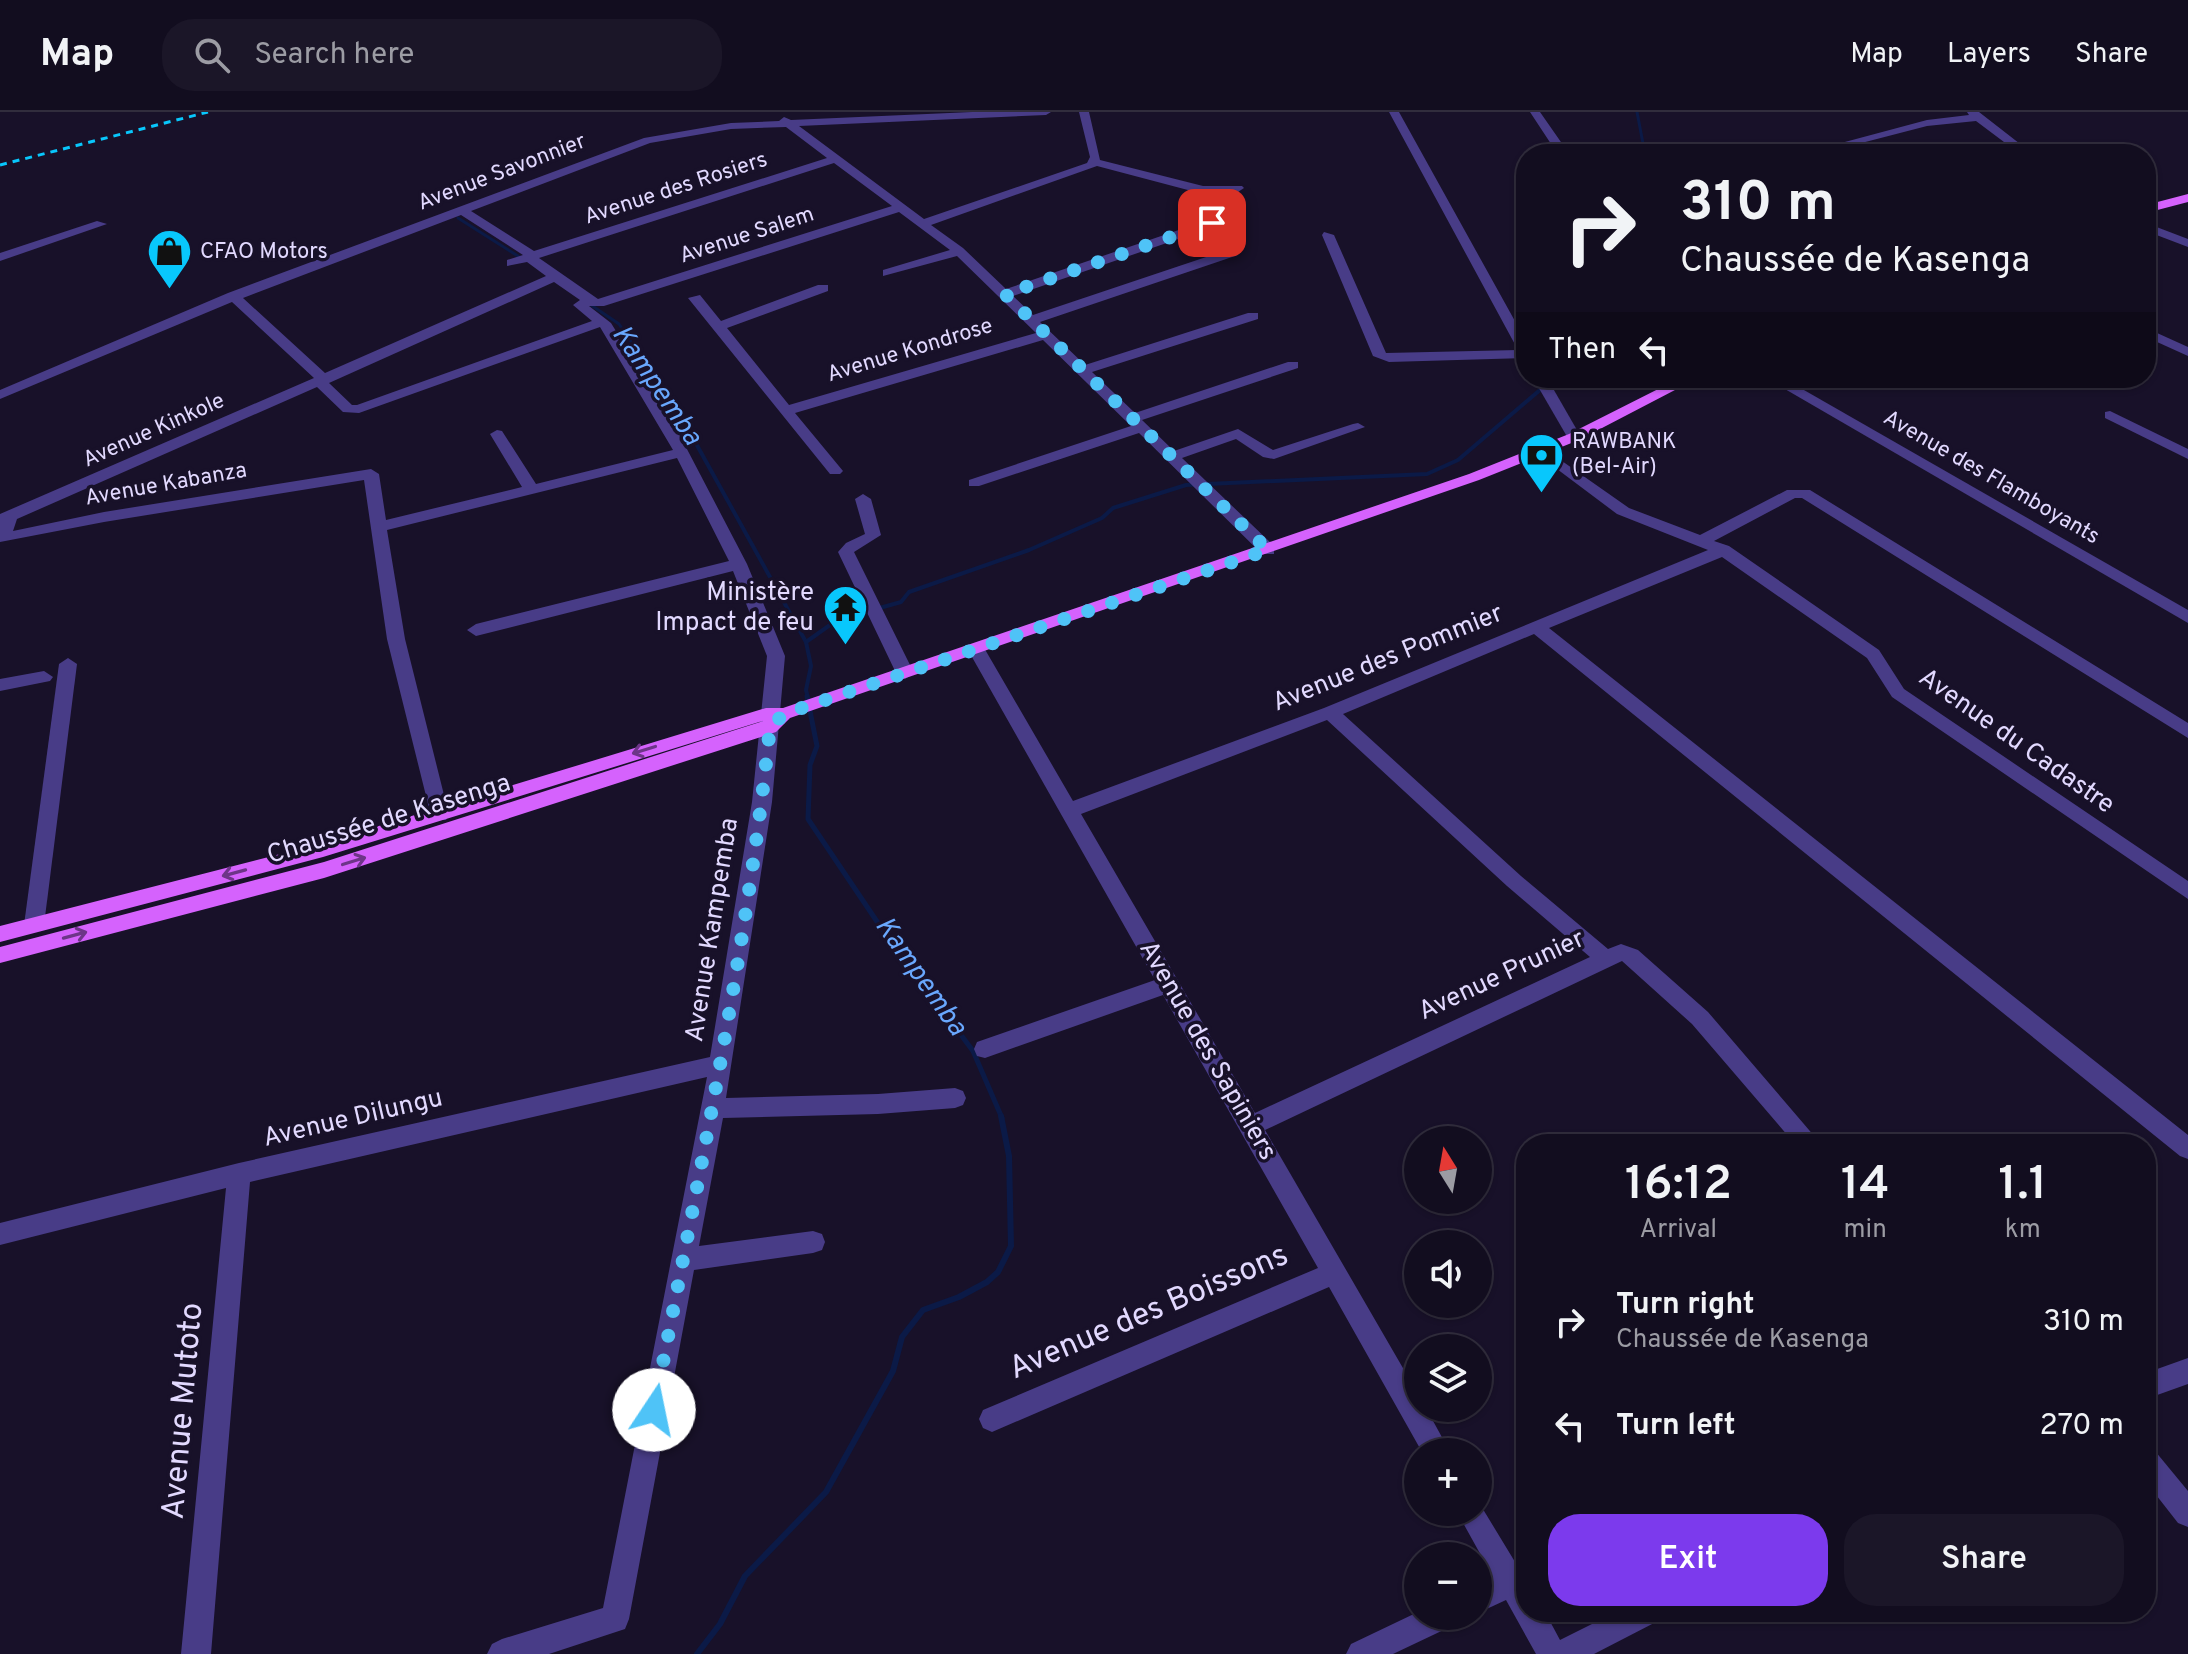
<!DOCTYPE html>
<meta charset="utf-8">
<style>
:root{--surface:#120d1f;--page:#1b1628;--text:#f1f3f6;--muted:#9c9ca4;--line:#312d3d;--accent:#7c3aed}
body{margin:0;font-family:Overpass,sans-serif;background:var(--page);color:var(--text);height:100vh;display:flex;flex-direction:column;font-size:30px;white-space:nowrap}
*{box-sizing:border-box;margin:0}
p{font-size:26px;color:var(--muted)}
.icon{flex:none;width:44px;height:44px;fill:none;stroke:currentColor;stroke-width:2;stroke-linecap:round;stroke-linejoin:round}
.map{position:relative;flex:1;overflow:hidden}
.panel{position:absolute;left:1516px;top:1022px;width:640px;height:488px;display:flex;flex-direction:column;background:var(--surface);border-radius:32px;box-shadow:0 2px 6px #0004,0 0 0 2px var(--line)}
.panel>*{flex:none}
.guide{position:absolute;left:1516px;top:32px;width:640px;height:244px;border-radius:32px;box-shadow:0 2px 6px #0004,0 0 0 2px var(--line);background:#120d1f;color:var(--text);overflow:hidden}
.needle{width:52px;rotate:349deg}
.buttons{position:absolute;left:1404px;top:1014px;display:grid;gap:16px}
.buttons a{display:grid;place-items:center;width:88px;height:88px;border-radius:50%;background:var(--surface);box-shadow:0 2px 6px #0004,0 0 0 2px var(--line);font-size:40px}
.pin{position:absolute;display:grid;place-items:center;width:68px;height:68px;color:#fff;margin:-34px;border-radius:16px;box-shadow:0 4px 12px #0006}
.me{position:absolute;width:88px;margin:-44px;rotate:11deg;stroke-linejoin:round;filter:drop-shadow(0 0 6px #0008)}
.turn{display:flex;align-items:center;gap:28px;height:168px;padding:0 32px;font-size:36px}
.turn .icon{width:104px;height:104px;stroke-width:2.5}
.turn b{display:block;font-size:56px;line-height:68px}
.then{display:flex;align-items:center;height:76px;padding:0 32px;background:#0003;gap:16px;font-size:30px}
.eta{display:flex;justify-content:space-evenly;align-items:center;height:136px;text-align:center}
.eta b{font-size:48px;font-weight:600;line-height:56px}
.cta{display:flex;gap:16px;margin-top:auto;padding:16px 32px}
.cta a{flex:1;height:92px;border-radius:32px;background:var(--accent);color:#fff;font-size:32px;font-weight:600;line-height:92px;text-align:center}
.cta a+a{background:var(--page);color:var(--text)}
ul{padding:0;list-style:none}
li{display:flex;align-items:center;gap:24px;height:104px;padding:0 32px}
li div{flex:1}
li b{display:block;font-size:30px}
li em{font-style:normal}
header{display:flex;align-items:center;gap:48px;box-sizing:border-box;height:112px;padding:0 40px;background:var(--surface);border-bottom:2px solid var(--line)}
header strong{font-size:38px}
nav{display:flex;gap:44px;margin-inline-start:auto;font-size:28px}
.search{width:560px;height:72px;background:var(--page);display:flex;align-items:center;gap:20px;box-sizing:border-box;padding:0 28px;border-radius:32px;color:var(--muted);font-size:30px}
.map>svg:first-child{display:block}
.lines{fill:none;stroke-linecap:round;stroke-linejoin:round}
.stream-far3{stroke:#0b1a47;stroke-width:3}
.stream-far2{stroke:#0b1a47;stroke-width:4}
.stream-far1{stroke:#0b1a47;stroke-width:5}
.stream{stroke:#0b1a47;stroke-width:6}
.minor{fill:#483c87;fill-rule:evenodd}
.major{fill:#d562fd;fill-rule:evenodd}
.rail{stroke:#08c7fc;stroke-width:3;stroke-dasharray:7 6;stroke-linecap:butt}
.oneway{stroke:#6d3588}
.route{stroke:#4fc3f7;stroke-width:14;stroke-dasharray:0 25.2}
.labels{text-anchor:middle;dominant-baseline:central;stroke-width:7;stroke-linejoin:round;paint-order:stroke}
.far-street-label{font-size:22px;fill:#e2d9ff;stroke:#181129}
.far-poi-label{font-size:22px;fill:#e2d9ff;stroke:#181129;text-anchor:start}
.poi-label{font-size:26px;fill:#e2d9ff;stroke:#181129;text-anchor:end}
.street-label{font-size:26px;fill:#e2d9ff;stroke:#181129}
.water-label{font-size:28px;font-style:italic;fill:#69a7fd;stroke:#181129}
.near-street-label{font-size:32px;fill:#e2d9ff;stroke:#181129}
</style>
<header>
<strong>Map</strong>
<div class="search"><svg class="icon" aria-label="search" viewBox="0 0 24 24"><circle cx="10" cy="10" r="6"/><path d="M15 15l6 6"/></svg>Search here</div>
<nav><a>Map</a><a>Layers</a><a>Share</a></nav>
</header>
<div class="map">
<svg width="2188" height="1542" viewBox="0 0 2188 1542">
<rect width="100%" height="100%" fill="#181129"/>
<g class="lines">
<g class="stream-far3">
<polyline points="1637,0 1645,42"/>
<polyline points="458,106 521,146"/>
<polyline points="588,191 619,212 650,258"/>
</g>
<g class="stream-far2">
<polyline points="649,256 678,299 806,530 811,554 806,578 808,586"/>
<polyline points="806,530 837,508 901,490 909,480 1029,438 1102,406 1113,396 1186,373 1427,362 1458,348 1554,266"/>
</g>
<polyline class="stream-far1" points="807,584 817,634 810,653 808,707 882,817 973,939 1002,1006"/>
<polyline class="stream" points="697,1542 720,1512 745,1464 826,1380 893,1259 902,1225 923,1198 959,1185 987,1170 998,1160 1011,1134 1009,1044 1001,1004"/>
<g class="minor">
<path d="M 972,0 L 1051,0 L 1046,3 L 799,14 L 924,107 L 1087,51 L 1090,45 L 1079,0 L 1089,0 L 1100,48 L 1203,74 L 1242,74 L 1244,76 L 1238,80 L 1203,82 L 1097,54 L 931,113 L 963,136 L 1006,177 L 1208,108 L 1216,108 L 1216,114 L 1013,184 L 1033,203 L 1230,137 L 1238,137 L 1238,143 L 1040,210 L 1085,253 L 1248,201 L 1258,201 L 1258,207 L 1092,260 L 1135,301 L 1288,250 L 1298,250 L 1298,256 L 1142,308 L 1174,339 L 1238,317 L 1273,338 L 1353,312 L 1358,311 L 1365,315 L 1274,347 L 1263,345 L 1236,327 L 1182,346 L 1274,434 L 1274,442 L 1262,442 L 1139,321 L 979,374 L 969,374 L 969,368 L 1131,314 L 1043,228 L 795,301 L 843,359 L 840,362 L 830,362 L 688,186 L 700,183 L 721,209 L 818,173 L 828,173 L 828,179 L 727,216 L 789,293 L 1036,221 L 957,144 L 883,164 L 883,158 L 950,138 L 899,100 L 604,194 L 589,194 L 611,211 L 677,318 L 747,452 L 785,544 L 772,690 L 726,986 L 878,982 L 955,976 L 963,979 L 966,986 L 963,993 L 955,996 L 878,1002 L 723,1006 L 699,1134 L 813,1119 L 822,1122 L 825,1130 L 822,1138 L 813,1141 L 694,1158 L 629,1507 L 625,1517 L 549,1542 L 487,1542 L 492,1532 L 502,1527 L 603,1496 L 707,965 L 250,1070 L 211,1542 L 181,1542 L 226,1076 L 0,1133 L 0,1111 L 239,1051 L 710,945 L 752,690 L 767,544 L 733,459 L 476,524 L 467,518 L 476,512 L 729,449 L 677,346 L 387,418 L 405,527 L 449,703 L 446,708 L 432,708 L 387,527 L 364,368 L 104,410 L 0,430 L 0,402 L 314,266 L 232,190 L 0,287 L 0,278 L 228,181 L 644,26 L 731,11 L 779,9 L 784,5 L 791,8 ZM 786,15 L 827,46 L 534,139 L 471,99 L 650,31 L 731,17 ZM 834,51 L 892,94 L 598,187 L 539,146 ZM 461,103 L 523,143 L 507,148 L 507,154 L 527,150 L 546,164 L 325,261 L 243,186 ZM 554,170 L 580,188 L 573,193 L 592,209 L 357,293 L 352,293 L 329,271 ZM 600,215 L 673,338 L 536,372 L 502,319 L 497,318 L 490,322 L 522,375 L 386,408 L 379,362 L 371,357 L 104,400 L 13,419 L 17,407 L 317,275 L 343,300 L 359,301 Z"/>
<polygon points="1389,0 1399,0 1526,229 1526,246 1389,250 1373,244 1322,123 1324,120 1334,123 1386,241 1518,238"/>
<polygon points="1530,0 1540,0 1563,33 1591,37 1598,42 1555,38"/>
<polygon points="1967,0 1979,0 2033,42 2020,42 1976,9 1927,14 1819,42 1800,42 1927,8 1969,3"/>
<polygon points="97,109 107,112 0,149 0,141"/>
<polygon points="2146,111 2188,127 2188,135 2146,119"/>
<polygon points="2146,216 2188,235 2188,244 2146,225"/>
<polygon points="1533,266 1547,266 1581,325 1579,328 1569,328"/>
<polygon points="1766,266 1783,266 2188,498 2188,511"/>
<polygon points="2110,299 2188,337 2188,347 2105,306 2105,300"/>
<path d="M 1542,335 L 1629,396 L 1700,423 L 1787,378 L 1810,378 L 2188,611 L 2188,626 L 1802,386 L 1795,386 L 1714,429 L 1729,434 L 1879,538 L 1904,577 L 2188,769 L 2188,787 L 1892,585 L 1867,546 L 1722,445 L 1549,516 L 2188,1023 L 2188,1047 L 2180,1044 L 1534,522 L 1343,602 L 1521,764 L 1608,837 L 1621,832 L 1638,838 L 1708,900 L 1821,1032 L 1795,1032 L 1692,912 L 1622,849 L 1265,1018 L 1418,1282 L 1418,1296 L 1426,1296 L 1450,1340 L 1422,1340 L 1329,1175 L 992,1320 L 983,1316 L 979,1307 L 983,1298 L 1318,1156 L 1163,883 L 985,946 L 977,944 L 974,937 L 977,930 L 1155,868 L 968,538 L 971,534 L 983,534 L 1073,689 L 1324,596 L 1708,438 L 1617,402 L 1537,342 L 1535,339 ZM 1327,608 L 1507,774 L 1590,845 L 1255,1001 L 1081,702 Z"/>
<polygon points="863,382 871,387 881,423 854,440 914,561 905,567 896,561 838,440 846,431 865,422 855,387"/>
<polygon points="68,546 77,552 44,813 41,819 27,819 24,813 59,552"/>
<polygon points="44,559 53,565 50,569 0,579 0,567"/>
<polygon points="2188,1246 2188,1272 2146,1287 2146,1261"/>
<polygon points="2146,1335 2155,1339 2188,1379 2188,1415 2178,1411 2146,1370"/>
<polygon points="1478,1389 1526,1468 1526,1500 1545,1500 1560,1528 1616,1500 1660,1500 1656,1510 1594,1542 1536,1542 1506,1488 1478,1501 1478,1472 1493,1465 1457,1400 1478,1400"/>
<polygon points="1418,1500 1418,1504 1456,1504 1452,1514 1393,1542 1346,1542 1351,1532"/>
</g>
<g class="major">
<polygon points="2188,82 2188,90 2146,101 2146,93"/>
<polygon points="1680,266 1698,266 1579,328 1479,368 790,606 776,620 324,766 0,851 0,835 324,750 766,608 323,745 0,830 0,814 323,731 766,596 783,596 1469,362 1569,322"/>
</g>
<polyline class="rail" points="0,53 208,0"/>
</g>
<defs><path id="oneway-shaft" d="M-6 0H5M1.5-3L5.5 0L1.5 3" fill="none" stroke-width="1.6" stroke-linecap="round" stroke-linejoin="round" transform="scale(2)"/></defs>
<g class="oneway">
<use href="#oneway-shaft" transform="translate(644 638) rotate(163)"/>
<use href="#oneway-shaft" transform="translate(354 749) rotate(-17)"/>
<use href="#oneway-shaft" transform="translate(234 761) rotate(165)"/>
<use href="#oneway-shaft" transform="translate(75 823) rotate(-15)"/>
</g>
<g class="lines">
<path class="route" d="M 654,1298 C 697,1071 746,845 770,615 L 784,602 L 1268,438 L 1005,182 L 1212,111"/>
</g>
<defs>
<symbol id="shop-pin" viewBox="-11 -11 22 30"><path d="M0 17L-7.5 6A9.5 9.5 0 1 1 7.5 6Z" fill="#08c7fc" stroke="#181129"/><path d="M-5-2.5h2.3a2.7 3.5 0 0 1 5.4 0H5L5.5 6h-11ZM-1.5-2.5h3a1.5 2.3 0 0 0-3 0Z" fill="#111"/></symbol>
<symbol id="bank-pin" viewBox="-11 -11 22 30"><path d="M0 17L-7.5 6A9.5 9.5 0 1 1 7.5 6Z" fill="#08c7fc" stroke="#181129"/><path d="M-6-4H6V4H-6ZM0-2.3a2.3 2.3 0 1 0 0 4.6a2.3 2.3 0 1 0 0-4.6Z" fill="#111"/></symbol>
<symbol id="temple-pin" viewBox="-11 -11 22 30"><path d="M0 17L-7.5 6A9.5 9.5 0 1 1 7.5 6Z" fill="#08c7fc" stroke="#181129"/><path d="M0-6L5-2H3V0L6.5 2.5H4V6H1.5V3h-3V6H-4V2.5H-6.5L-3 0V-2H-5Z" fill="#111"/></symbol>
</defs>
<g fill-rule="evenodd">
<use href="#shop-pin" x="144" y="114" width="51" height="69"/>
<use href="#bank-pin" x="1516" y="318" width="51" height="69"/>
<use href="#temple-pin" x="820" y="470" width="51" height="69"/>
</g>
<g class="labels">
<g class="far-street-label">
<text transform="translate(502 61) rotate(-21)">Avenue Savonnier</text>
<text transform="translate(676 77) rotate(-18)">Avenue des Rosiers</text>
<text transform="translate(747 124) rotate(-18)">Avenue Salem</text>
<text transform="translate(910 239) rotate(-17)">Avenue Kondrose</text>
<text transform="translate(154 319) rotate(-24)">Avenue Kinkole</text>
<text transform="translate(1991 366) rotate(30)">Avenue des Flamboyants</text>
<text transform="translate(166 373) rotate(-10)">Avenue Kabanza</text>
</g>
<g class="far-poi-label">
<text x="200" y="140">CFAO Motors</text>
<text x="1572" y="330">RAWBANK<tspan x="1572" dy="25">(Bel-Air)</tspan></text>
</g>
<g class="poi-label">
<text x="814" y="481">Ministère<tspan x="814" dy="30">Impact de feu</tspan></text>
</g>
<g class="street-label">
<text transform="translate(1388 547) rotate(-22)">Avenue des Pommier</text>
<text transform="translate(2016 630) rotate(35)">Avenue du Cadastre</text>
<text transform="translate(389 708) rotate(-17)">Chaussée de Kasenga</text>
<text transform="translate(713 818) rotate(-81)">Avenue Kampemba</text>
<text transform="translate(1502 864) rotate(-25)">Avenue Prunier</text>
<text transform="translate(1207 939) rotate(60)">Avenue des Sapiniers</text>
<text transform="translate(353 1007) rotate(-13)">Avenue Dilungu</text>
</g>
<g class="water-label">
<text transform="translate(656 274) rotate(56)">Kampemba</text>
<text transform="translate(920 865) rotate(55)">Kampemba</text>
</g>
<g class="near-street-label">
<text transform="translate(1149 1201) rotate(-23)">Avenue des Boissons</text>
<text transform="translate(184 1299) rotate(-85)">Avenue Mutoto</text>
</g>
</g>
</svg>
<div class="buttons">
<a><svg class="needle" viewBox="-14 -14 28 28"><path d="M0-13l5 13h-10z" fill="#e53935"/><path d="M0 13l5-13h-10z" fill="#9c9ca4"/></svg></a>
<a><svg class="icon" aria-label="sound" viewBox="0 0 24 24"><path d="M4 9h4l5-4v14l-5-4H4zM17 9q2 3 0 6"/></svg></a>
<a><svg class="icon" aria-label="layers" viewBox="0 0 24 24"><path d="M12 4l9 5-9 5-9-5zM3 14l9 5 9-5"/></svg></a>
<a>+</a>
<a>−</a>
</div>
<div class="pin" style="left:1212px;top:111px;background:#d93025"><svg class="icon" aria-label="arrive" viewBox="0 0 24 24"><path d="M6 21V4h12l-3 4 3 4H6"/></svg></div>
<svg class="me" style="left:654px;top:1298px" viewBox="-20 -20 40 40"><circle r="19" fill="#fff"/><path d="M0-13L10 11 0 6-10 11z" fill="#4fc3f7"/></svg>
<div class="guide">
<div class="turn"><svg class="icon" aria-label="right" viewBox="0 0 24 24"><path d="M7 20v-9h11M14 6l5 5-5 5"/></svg><div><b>310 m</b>Chaussée de Kasenga</div></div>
<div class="then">Then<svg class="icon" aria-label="left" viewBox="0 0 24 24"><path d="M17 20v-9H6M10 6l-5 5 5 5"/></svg></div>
</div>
<section class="panel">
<div class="eta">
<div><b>16:12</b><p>Arrival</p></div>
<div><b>14</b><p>min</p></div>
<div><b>1.1</b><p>km</p></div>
</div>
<ul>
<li><svg class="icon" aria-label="right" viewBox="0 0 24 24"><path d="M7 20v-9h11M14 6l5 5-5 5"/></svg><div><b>Turn right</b><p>Chaussée de Kasenga</p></div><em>310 m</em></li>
<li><svg class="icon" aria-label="left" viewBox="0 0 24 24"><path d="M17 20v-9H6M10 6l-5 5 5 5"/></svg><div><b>Turn left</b></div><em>270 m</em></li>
</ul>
<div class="cta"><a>Exit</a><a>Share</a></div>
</section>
</div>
